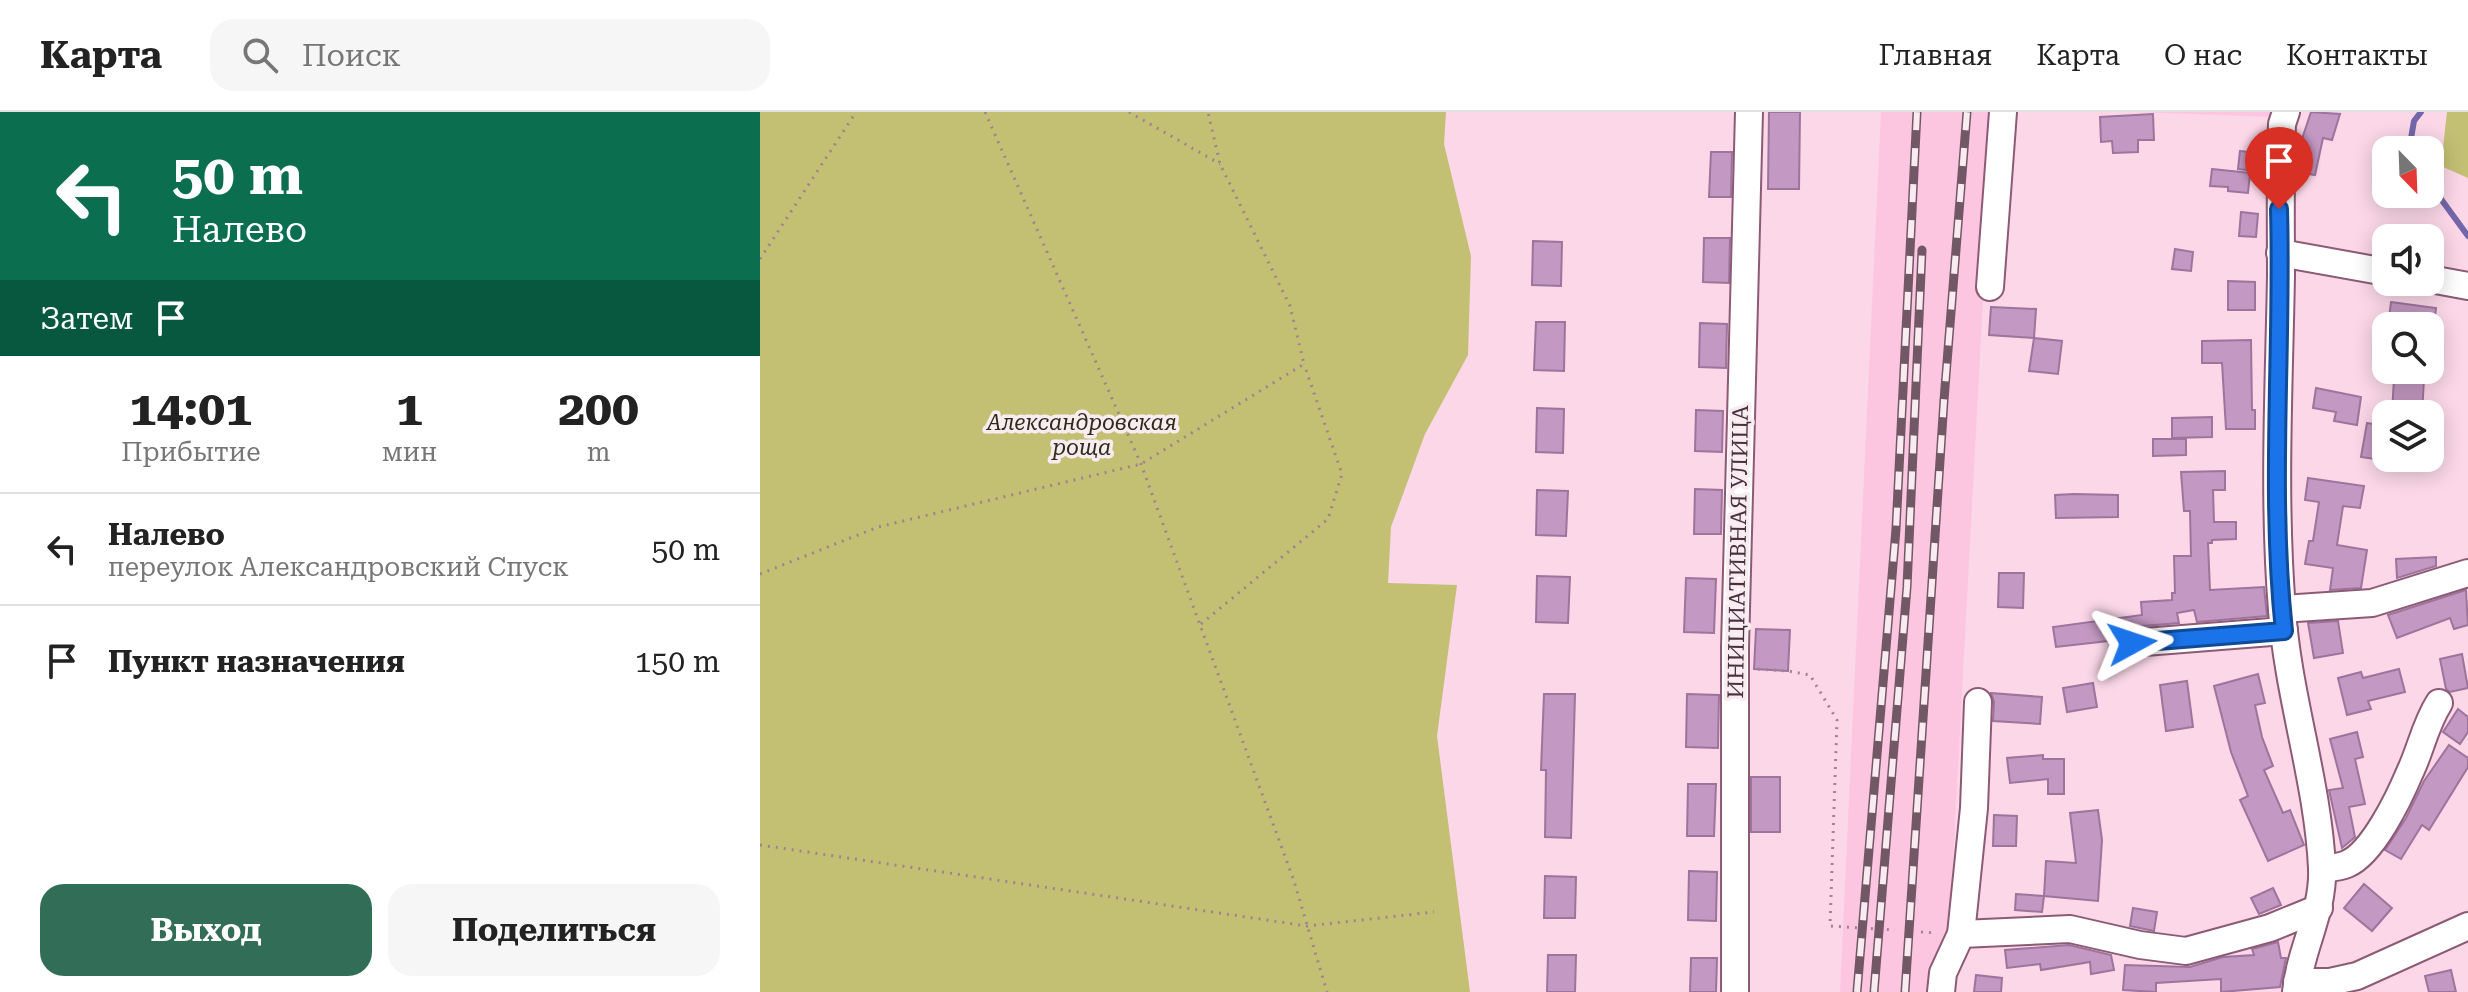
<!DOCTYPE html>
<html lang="ru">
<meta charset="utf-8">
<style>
:root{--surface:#fff;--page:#f6f6f6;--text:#222;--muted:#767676;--line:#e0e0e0;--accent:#316d57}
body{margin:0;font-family:"Roboto Serif",serif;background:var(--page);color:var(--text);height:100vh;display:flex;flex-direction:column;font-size:30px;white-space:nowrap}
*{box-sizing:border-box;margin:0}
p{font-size:26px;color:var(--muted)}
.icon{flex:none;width:44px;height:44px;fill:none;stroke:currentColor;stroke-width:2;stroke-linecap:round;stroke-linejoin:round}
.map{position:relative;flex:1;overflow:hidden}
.drawer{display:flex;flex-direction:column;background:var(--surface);width:760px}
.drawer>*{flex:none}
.hud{background:#0b6e4f;color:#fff;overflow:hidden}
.needle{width:52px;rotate:157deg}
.fabs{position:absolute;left:1612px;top:24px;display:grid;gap:16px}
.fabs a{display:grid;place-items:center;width:72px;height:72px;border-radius:16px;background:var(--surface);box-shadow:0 4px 20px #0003;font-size:40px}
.pin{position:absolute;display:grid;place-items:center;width:68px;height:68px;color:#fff;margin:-82px -34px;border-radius:50% 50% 50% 0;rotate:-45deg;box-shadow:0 0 8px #0007}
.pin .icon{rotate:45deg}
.me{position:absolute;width:88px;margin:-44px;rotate:85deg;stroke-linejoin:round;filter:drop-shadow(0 0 6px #0008)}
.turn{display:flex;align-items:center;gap:28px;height:168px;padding:0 40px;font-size:36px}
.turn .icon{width:104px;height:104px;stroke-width:2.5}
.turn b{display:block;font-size:56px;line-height:68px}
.then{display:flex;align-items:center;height:76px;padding:0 40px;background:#0003;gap:16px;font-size:30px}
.eta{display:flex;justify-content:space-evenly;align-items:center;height:136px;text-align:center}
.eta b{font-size:48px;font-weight:700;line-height:56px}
.action{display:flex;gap:16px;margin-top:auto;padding:16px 40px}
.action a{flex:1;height:92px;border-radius:24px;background:var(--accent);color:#fff;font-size:32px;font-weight:700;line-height:92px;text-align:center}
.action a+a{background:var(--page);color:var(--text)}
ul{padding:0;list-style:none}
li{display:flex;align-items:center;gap:24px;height:112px;padding:0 40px;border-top:2px solid var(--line)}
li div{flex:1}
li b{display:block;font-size:30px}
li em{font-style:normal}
header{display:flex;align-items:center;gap:48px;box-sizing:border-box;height:112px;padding:0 40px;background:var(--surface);border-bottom:2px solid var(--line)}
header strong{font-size:38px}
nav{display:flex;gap:44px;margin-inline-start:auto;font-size:28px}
.search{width:560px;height:72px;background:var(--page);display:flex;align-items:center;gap:20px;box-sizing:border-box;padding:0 28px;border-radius:24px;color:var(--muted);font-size:30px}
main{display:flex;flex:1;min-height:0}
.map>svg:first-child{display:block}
.built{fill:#fcc6e1}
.green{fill:#c3c074}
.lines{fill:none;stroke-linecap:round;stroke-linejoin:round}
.stream{stroke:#7366aa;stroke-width:6}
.building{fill:#c398c2;stroke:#9d749c;stroke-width:2}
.minor-casing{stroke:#8d5a75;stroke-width:30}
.path{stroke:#a08391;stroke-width:3;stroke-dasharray:2 6;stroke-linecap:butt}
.minor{stroke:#fff;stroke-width:26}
.rail-casing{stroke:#725865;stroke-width:9}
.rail{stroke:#f8ecf1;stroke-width:6;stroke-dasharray:18;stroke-linecap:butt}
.route-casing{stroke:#114b97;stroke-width:20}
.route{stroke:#1a73e8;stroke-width:14}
.labels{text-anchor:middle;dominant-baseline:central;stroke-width:7;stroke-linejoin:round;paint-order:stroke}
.park-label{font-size:22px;font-style:italic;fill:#2e2d19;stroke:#f8ecf1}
.street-label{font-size:22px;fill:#48313d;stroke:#f8ecf1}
</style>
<header>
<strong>Карта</strong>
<div class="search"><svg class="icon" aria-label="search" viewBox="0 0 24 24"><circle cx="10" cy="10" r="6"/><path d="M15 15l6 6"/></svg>Поиск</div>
<nav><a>Главная</a><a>Карта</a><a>О нас</a><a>Контакты</a></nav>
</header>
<main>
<section class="drawer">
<div class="hud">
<div class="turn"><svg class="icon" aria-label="left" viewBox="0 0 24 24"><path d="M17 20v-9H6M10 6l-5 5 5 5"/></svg><div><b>50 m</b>Налево</div></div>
<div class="then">Затем<svg class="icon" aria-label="arrive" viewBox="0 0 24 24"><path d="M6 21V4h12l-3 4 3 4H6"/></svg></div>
</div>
<div class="eta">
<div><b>14:01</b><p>Прибытие</p></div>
<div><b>1</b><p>мин</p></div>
<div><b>200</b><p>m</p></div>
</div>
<ul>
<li><svg class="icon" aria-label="left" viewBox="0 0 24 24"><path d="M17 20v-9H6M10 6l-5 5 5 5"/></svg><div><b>Налево</b><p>переулок Александровский Спуск</p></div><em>50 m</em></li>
<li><svg class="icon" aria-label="arrive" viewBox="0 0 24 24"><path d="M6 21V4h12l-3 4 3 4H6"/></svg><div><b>Пункт назначения</b></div><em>150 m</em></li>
</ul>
<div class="action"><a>Выход</a><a>Поделиться</a></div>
</section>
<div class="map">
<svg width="1708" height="880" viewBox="0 0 1708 880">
<rect width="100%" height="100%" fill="#fbd7e8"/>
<g class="built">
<polygon points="1121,0 1233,0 1186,880 1080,880"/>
<polygon points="1376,0 1514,0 1513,5"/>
</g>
<g class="green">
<polygon points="0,0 686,0 684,32 711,144 708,243 665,322 631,415 628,471 697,473 677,624 710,880 0,880"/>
<polygon points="1687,0 1708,0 1708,66 1681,54"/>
</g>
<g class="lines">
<g class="stream">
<polyline points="1649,38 1654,9 1661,0"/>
<polyline points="1670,72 1708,124"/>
</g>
</g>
<g class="building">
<polygon points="1009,0 1040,0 1039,77 1008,77"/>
<polygon points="1551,0 1580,2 1572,28 1563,26 1555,63 1537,60 1539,36"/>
<polygon points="1393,2 1394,28 1378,28 1378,40 1353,41 1352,29 1341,30 1340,5"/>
<polygon points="1480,39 1505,42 1505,60 1478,57"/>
<polygon points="951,40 972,40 971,85 949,85"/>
<polygon points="1452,57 1490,61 1488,81 1468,79 1468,75 1450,74"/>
<polygon points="1481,100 1498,102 1496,125 1479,124"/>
<polygon points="944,126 970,126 969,171 943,170"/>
<polygon points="773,129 802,130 801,174 772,173"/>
<polygon points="1415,137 1433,140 1431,159 1412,157"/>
<polygon points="1468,169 1495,170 1495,198 1468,198"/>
<polygon points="1631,190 1676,196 1674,214 1628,214"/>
<polygon points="1231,195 1276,197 1274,226 1229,223"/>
<polygon points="776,210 805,210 804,259 774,258"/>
<polygon points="940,211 967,212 966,256 939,255"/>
<polygon points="1274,226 1302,229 1298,262 1269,259"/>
<polygon points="1491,228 1492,298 1495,298 1495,317 1466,317 1462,251 1442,251 1442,229"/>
<polygon points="1634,266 1664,267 1662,302 1632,302"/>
<polygon points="1556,276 1601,285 1597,313 1574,309 1576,300 1553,296"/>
<polygon points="777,296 804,297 803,341 776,340"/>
<polygon points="936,298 963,299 962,340 935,339"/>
<polygon points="1452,305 1452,325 1412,326 1412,306"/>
<polygon points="1607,311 1626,314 1622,348 1601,345"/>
<polygon points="1393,327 1426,327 1426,343 1393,344"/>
<polygon points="1465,359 1465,378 1453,378 1454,410 1476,410 1476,427 1452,428 1452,431 1448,431 1450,478 1504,475 1507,504 1437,510 1434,498 1417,501 1419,511 1371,515 1362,518 1357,528 1296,535 1293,515 1382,503 1381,490 1412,488 1412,481 1415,481 1414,444 1431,444 1430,399 1424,399 1421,360"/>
<polygon points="1548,366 1604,374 1600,396 1583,394 1577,433 1607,438 1601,476 1570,478 1573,456 1545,452 1549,429 1553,429 1559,390 1545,388"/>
<polygon points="935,377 962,378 961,422 934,422"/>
<polygon points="777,378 808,379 806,424 776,423"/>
<polygon points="1314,382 1358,383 1358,405 1296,406 1295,383"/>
<polygon points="1676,445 1676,454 1637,466 1636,447"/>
<polygon points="1239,461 1264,461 1263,496 1238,495"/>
<polygon points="777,464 810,465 808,511 776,510"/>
<polygon points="926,466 956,467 954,521 924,520"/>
<polygon points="1706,478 1708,513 1694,517 1690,506 1637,526 1628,503"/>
<polygon points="1578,509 1583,541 1554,546 1548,511"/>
<polygon points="996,517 1030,518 1028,559 994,557"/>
<polygon points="1702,542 1708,576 1690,580 1686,577 1680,547"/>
<polygon points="1639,557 1645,580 1608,589 1611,597 1587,603 1578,566 1601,560 1603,566"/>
<polygon points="1498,562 1505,591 1495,593 1502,625 1513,654 1504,658 1523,701 1530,698 1544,733 1508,749 1480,688 1488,684 1471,640 1454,574"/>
<polygon points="1427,569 1433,615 1406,619 1400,573"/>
<polygon points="1333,571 1337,595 1307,600 1303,576"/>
<polygon points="1231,581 1282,585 1280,612 1233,609 1234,590"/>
<polygon points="784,582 815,582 811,726 785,725 786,658 781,658"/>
<polygon points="927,582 959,583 958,636 926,635"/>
<polygon points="1698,597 1708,605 1708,620 1700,632 1683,620"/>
<polygon points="1597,620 1603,645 1595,647 1605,692 1589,695 1595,725 1582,736 1569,678 1583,676 1570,627"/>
<polygon points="1689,633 1708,646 1708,655 1669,718 1662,713 1641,747 1625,738 1646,706 1664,669"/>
<polygon points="1283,643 1283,647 1304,647 1304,682 1288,682 1288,667 1250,671 1247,646"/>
<rect x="991" y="665" width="29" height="55"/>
<polygon points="928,672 956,672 954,724 927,724"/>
<polygon points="1338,698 1342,728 1338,789 1284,784 1286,749 1316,751 1310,701"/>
<polygon points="1234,703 1257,704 1256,734 1233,734"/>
<polygon points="929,759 957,760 956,809 928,808"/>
<polygon points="785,764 816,765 815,806 784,806"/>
<polygon points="1604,772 1632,796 1612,819 1584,796"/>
<polygon points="1513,776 1521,793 1499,802 1491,786"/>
<polygon points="1256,782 1284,784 1282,800 1255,798"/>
<polygon points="1373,796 1397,800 1394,819 1370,814"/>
<polygon points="1518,830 1521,846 1526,846 1520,875 1461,880 1461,867 1396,871 1396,880 1363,878 1365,853 1430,855 1463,845 1494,843 1492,837"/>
<polygon points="1309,833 1351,843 1354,858 1331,862 1330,850 1281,858 1280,852 1247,856 1245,838"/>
<polygon points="788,843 816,843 815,880 787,880"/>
<polygon points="931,846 957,846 956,880 930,880"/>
<polygon points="1691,858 1696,880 1669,880 1665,864"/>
<polygon points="1216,863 1242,866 1241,880 1214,880"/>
</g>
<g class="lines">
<defs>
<g id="minor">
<path d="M 1526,0 L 1522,12 C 1520,63 1521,113 1521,164 C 1519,275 1513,386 1522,498 C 1528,584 1558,670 1562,756 C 1564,800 1540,837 1536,880"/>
<polyline points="1520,141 1626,160"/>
<polyline points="1670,167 1708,174"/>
<polyline points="1230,175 1243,0"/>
<polyline points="1522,497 1612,491 1708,461"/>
<polyline points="1372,531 1524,519"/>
<path d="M 1562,757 C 1570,756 1580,755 1587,752 C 1613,741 1639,686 1650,660 C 1661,637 1665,613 1679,591"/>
<polyline points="1201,822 1310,817 1380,833 1426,839 1510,816 1559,796"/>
<polyline points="1537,870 1570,870 1597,864 1708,814"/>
<polyline points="975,880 975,535 989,0"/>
<polyline points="1181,880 1183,861 1201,822 1214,696 1218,590"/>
</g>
</defs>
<use href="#minor" class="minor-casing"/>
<g class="path">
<polyline points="225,0 381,352 534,769 567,880"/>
<polyline points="369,0 460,52"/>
<polyline points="0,147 96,0"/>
<polyline points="0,462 118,415 381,352 544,252 530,194 460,52 448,0"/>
<polyline points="441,512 568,407 582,362 544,252"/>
<polyline points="998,557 1028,559 1050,563 1077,608 1070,814 1135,818"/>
<polyline points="0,733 547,814 674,800"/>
<polyline points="1161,820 1177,821"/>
</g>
<use href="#minor" class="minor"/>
<defs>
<g id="rail">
<polyline points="1097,880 1136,417 1157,0"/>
<polyline points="1114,880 1147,475 1162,138"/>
<polyline points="1145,880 1184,288 1207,0"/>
</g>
</defs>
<use href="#rail" class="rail-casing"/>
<use href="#rail" class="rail"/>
</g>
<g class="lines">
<defs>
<path id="route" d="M 1372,531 L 1524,519 C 1509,378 1523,237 1519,97"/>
</defs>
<use href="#route" class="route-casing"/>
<use href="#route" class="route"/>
</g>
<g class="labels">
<g class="park-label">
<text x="322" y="310">Александровская<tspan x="322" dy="25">роща</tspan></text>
</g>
<g class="street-label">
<text transform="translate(978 440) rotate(-89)">ИНИЦИАТИВНАЯ УЛИЦА</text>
</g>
</g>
</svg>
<div class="fabs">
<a><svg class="needle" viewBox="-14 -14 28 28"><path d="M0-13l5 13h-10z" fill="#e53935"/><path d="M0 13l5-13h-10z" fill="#767676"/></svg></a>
<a><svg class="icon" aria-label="sound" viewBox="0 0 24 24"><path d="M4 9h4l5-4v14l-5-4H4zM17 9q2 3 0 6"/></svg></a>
<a><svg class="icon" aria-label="search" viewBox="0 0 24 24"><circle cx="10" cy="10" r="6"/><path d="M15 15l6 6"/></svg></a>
<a><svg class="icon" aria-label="layers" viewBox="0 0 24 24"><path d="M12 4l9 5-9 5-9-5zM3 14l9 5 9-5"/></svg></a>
</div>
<div class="pin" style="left:1519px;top:97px;background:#d93025"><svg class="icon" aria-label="arrive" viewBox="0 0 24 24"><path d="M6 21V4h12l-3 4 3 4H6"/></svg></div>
<svg class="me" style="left:1372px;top:531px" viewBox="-20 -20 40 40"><path d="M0-17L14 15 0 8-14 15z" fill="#1a73e8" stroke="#fff" stroke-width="4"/></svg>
</div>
</main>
